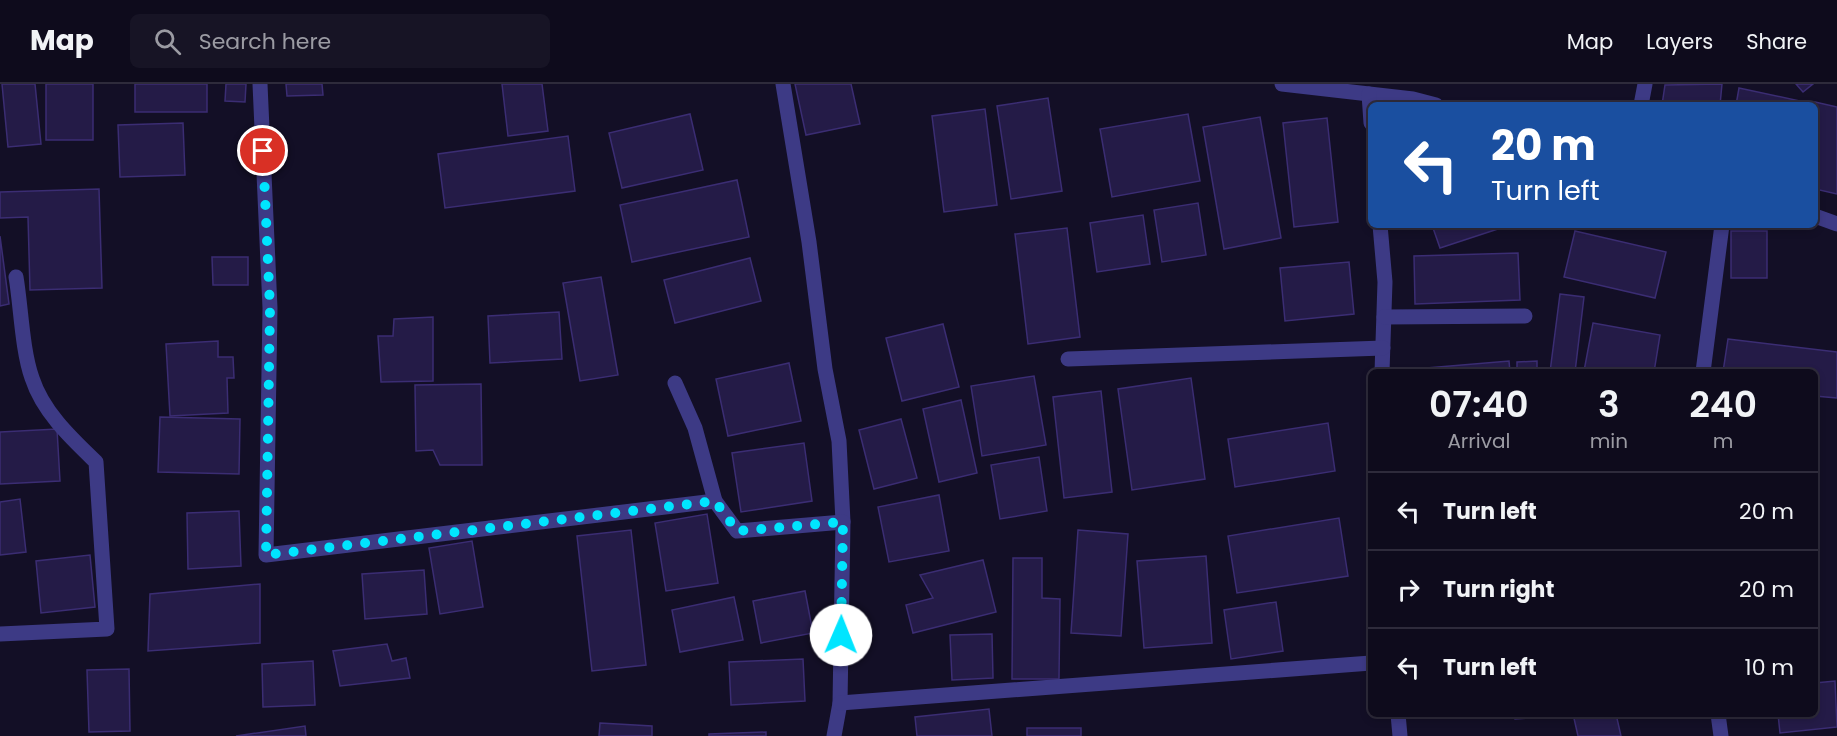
<!DOCTYPE html>
<style>
:root{--surface:#0e0b1c;--page:#171425;--text:#f1f3f6;--muted:#9b9ba3;--line:#2e2b3b}
body{margin:0;font-family:Poppins,sans-serif;background:var(--page);color:var(--text);height:100vh;display:flex;flex-direction:column;font-size:22px;white-space:nowrap}
*{box-sizing:border-box;margin:0}
p{font-size:20px;color:var(--muted)}
.icon{flex:none;width:33px;height:33px;fill:none;stroke:currentColor;stroke-width:2;stroke-linecap:round;stroke-linejoin:round}
.map{position:relative;flex:1;overflow:hidden}
.sheet{position:absolute;left:1368px;top:285px;width:450px;height:348px;display:flex;flex-direction:column;background:var(--surface);border-radius:9px;box-shadow:0 3px 9px #0003,0 0 0 2px var(--line)}
.sheet>*{flex:none}
.hud{position:absolute;left:1368px;top:18px;width:450px;height:126px;border-radius:9px;box-shadow:0 3px 9px #0003,0 0 0 2px var(--line);background:#1a4fa0;color:#fff;overflow:hidden}
.pin{position:absolute;display:grid;place-items:center;width:51px;height:51px;color:#fff;margin:-26px;border:3px solid #fff;border-radius:50%;box-shadow:0 2px 6px #0007}
.me{position:absolute;width:66px;margin:-33px;rotate:1deg;stroke-linejoin:round;filter:drop-shadow(0 0 4px #0008)}
.turn{display:flex;align-items:center;gap:21px;height:126px;padding:0 24px;font-size:27px}
.turn .icon{width:78px;height:78px;stroke-width:2.5}
.turn b{display:block;font-size:42px;line-height:51px}
.eta{display:flex;justify-content:space-evenly;align-items:center;height:102px;text-align:center}
.eta b{font-size:36px;font-weight:600;line-height:42px}
ul{padding:0;list-style:none}
li{display:flex;align-items:center;gap:18px;height:78px;padding:0 24px;border-top:2px solid var(--line)}
li div{flex:1}
li b{display:block;font-size:22px}
li em{font-style:normal}
header{display:flex;align-items:center;gap:36px;box-sizing:border-box;height:84px;padding:0 30px;background:var(--surface);border-bottom:2px solid var(--line)}
header strong{font-size:28px}
nav{display:flex;gap:33px;margin-inline-start:auto;font-size:21px}
.search{width:420px;height:54px;background:var(--page);display:flex;align-items:center;gap:15px;box-sizing:border-box;padding:0 21px;border-radius:9px;color:var(--muted);font-size:22px}
.map>svg:first-child{display:block}
.building{fill:#241b47;stroke:#3b2d73;stroke-width:1.5}
.lines{fill:none;stroke-linecap:round;stroke-linejoin:round}
.street{stroke:#3d3a85;stroke-width:15}
.route{stroke:#00e5ff;stroke-width:10;stroke-dasharray:0 18}
</style>
<header>
<strong>Map</strong>
<div class="search"><svg class="icon" aria-label="search" viewBox="0 0 24 24"><circle cx="10" cy="10" r="6"/><path d="M15 15l6 6"/></svg>Search here</div>
<nav><a>Map</a><a>Layers</a><a>Share</a></nav>
</header>
<div class="map">
<svg width="1837" height="652" viewBox="0 0 1837 652">
<rect width="100%" height="100%" fill="#130f26"/>
<g class="building">
<polygon points="2,0 35,0 41,60 8,63"/>
<rect x="46" y="0" width="47" height="56"/>
<rect x="135" y="0" width="72" height="28"/>
<polygon points="226,0 246,0 245,18 225,17"/>
<polygon points="286,0 322,0 323,11 287,12"/>
<polygon points="502,0 542,0 548,47 508,52"/>
<polygon points="795,0 851,0 860,40 806,51"/>
<polygon points="1722,0 1720,21 1662,21 1665,1"/>
<polygon points="1796,0 1813,0 1803,8"/>
<polygon points="1739,4 1800,17 1799,21 1736,21"/>
<polygon points="1048,14 1062,107 1011,115 997,22"/>
<polygon points="1815,18 1837,23 1837,110 1815,105"/>
<polygon points="985,25 997,121 944,128 932,32"/>
<polygon points="690,30 703,86 622,104 609,49"/>
<polygon points="1188,30 1200,97 1112,113 1100,45"/>
<polygon points="1260,33 1281,154 1224,165 1203,43"/>
<polygon points="1327,34 1338,138 1294,143 1283,39"/>
<polygon points="183,39 185,91 120,93 118,41"/>
<polygon points="568,52 575,107 445,124 438,70"/>
<polygon points="737,96 749,153 632,178 620,121"/>
<polygon points="99,105 102,204 30,206 28,133 0,134 0,108"/>
<polygon points="1198,119 1206,171 1162,178 1154,126"/>
<polygon points="1143,131 1150,180 1097,188 1090,139"/>
<polygon points="1432,141 1510,141 1440,164"/>
<polygon points="1067,144 1080,253 1028,260 1015,150"/>
<polygon points="1575,147 1666,168 1655,214 1564,193"/>
<rect x="1731" y="147" width="36" height="47"/>
<polygon points="0,152 9,220 0,222"/>
<polygon points="1518,169 1520,216 1415,220 1414,172"/>
<polygon points="212,173 248,173 248,201 213,201"/>
<polygon points="750,174 761,217 675,239 664,196"/>
<polygon points="1349,178 1354,230 1285,237 1280,184"/>
<polygon points="601,193 618,291 580,297 563,199"/>
<polygon points="1560,210 1584,213 1575,288 1550,288"/>
<polygon points="559,228 562,275 490,279 488,232"/>
<polygon points="433,233 433,297 381,298 378,252 393,252 394,235"/>
<polygon points="1593,239 1660,251 1654,288 1584,287"/>
<polygon points="943,240 959,303 902,317 886,254"/>
<polygon points="1728,255 1837,268 1837,314 1815,312 1815,288 1723,288"/>
<polygon points="218,257 218,273 233,273 234,294 227,294 228,329 170,332 166,260"/>
<polygon points="1509,277 1510,288 1403,288 1403,286"/>
<polygon points="1537,277 1537,288 1517,288 1517,278"/>
<polygon points="789,279 801,337 728,352 716,295"/>
<polygon points="1034,292 1046,361 982,372 971,302"/>
<polygon points="1191,294 1205,395 1132,406 1118,305"/>
<polygon points="481,300 482,381 440,381 433,366 416,367 415,301"/>
<polygon points="1101,307 1112,408 1064,414 1053,313"/>
<polygon points="961,316 977,389 939,398 923,325"/>
<polygon points="160,333 240,335 239,390 158,388"/>
<polygon points="901,335 917,394 874,405 859,346"/>
<polygon points="1328,339 1335,387 1235,403 1228,355"/>
<polygon points="57,345 60,397 0,400 0,348"/>
<polygon points="804,359 812,417 741,428 732,369"/>
<polygon points="1039,373 1047,427 1000,435 991,381"/>
<polygon points="939,411 949,467 889,478 878,423"/>
<polygon points="20,415 26,468 0,471 0,418"/>
<polygon points="239,427 241,482 188,485 187,429"/>
<polygon points="707,430 718,499 666,507 655,439"/>
<polygon points="1339,434 1348,492 1237,509 1228,452"/>
<polygon points="631,446 646,581 592,587 577,452"/>
<polygon points="1078,446 1128,450 1121,552 1071,549"/>
<polygon points="472,457 483,523 440,530 429,464"/>
<polygon points="90,471 95,523 41,529 36,477"/>
<polygon points="1206,472 1212,559 1144,564 1137,477"/>
<polygon points="1013,474 1042,474 1042,514 1060,515 1059,595 1012,595"/>
<polygon points="983,476 996,528 913,549 906,521 933,514 920,491"/>
<polygon points="424,486 427,530 365,535 362,490"/>
<polygon points="260,500 260,559 148,567 150,510"/>
<polygon points="805,507 813,549 761,559 753,517"/>
<polygon points="734,513 743,556 680,568 672,526"/>
<polygon points="1276,518 1283,567 1231,575 1224,526"/>
<polygon points="992,550 993,594 952,596 950,551"/>
<polygon points="387,560 392,577 406,574 410,594 340,602 333,567"/>
<polygon points="803,575 805,617 731,621 729,578"/>
<polygon points="313,577 315,621 263,623 262,580"/>
<polygon points="129,585 130,647 89,648 87,586"/>
<polygon points="1835,597 1837,643 1780,649 1778,630 1815,630 1815,599"/>
<polygon points="989,625 992,652 917,652 915,633"/>
<polygon points="1514,630 1529,630 1529,634 1515,635"/>
<polygon points="1573,630 1616,630 1621,652 1578,652"/>
<polygon points="600,639 652,642 652,652 599,652"/>
<polygon points="305,642 306,652 236,652"/>
<rect x="1027" y="644" width="54" height="8"/>
<polygon points="766,648 766,652 709,652 709,650"/>
</g>
<g class="lines">
<g class="street">
<polyline points="260,0 270,224 266,471 715,417"/>
<polyline points="783,0 809,158 825,285 839,357 843,438 840,619 834,652"/>
<polyline points="1282,0 1413,15 1436,21"/>
<polyline points="1369,10 1371,39"/>
<polyline points="1641,21 1645,0"/>
<polyline points="1815,132 1837,140"/>
<polyline points="1380,141 1385,198 1382,288"/>
<polyline points="1384,233 1525,232"/>
<polyline points="1068,275 1383,264"/>
<polyline points="1703,288 1722,141"/>
<polyline points="675,299 695,344 715,417 737,447 843,438"/>
<path d="M 0,550 L 107,545 L 96,378 C 71,354 43,328 32,294 C 22,266 21,222 16,193"/>
<polyline points="840,619 1371,579"/>
<polyline points="1398,630 1400,652"/>
<polyline points="1718,630 1721,652"/>
</g>
</g>
<g class="lines">
<polyline class="route" points="263,67 270,224 266,471 715,417 737,447 843,438 841,551"/>
</g>
</svg>
<div class="pin" style="left:263px;top:67px;background:#d93025"><svg class="icon" aria-label="arrive" viewBox="0 0 24 24"><path d="M6 21V4h12l-3 4 3 4H6"/></svg></div>
<svg class="me" style="left:841px;top:551px" viewBox="-20 -20 40 40"><circle r="19" fill="#fff"/><path d="M0-13L10 11 0 6-10 11z" fill="#00e5ff"/></svg>
<div class="hud">
<div class="turn"><svg class="icon" aria-label="left" viewBox="0 0 24 24"><path d="M17 20v-9H6M10 6l-5 5 5 5"/></svg><div><b>20 m</b>Turn left</div></div>
</div>
<section class="sheet">
<div class="eta">
<div><b>07:40</b><p>Arrival</p></div>
<div><b>3</b><p>min</p></div>
<div><b>240</b><p>m</p></div>
</div>
<ul>
<li><svg class="icon" aria-label="left" viewBox="0 0 24 24"><path d="M17 20v-9H6M10 6l-5 5 5 5"/></svg><div><b>Turn left</b></div><em>20 m</em></li>
<li><svg class="icon" aria-label="right" viewBox="0 0 24 24"><path d="M7 20v-9h11M14 6l5 5-5 5"/></svg><div><b>Turn right</b></div><em>20 m</em></li>
<li><svg class="icon" aria-label="left" viewBox="0 0 24 24"><path d="M17 20v-9H6M10 6l-5 5 5 5"/></svg><div><b>Turn left</b></div><em>10 m</em></li>
</ul>
</section>
</div>
